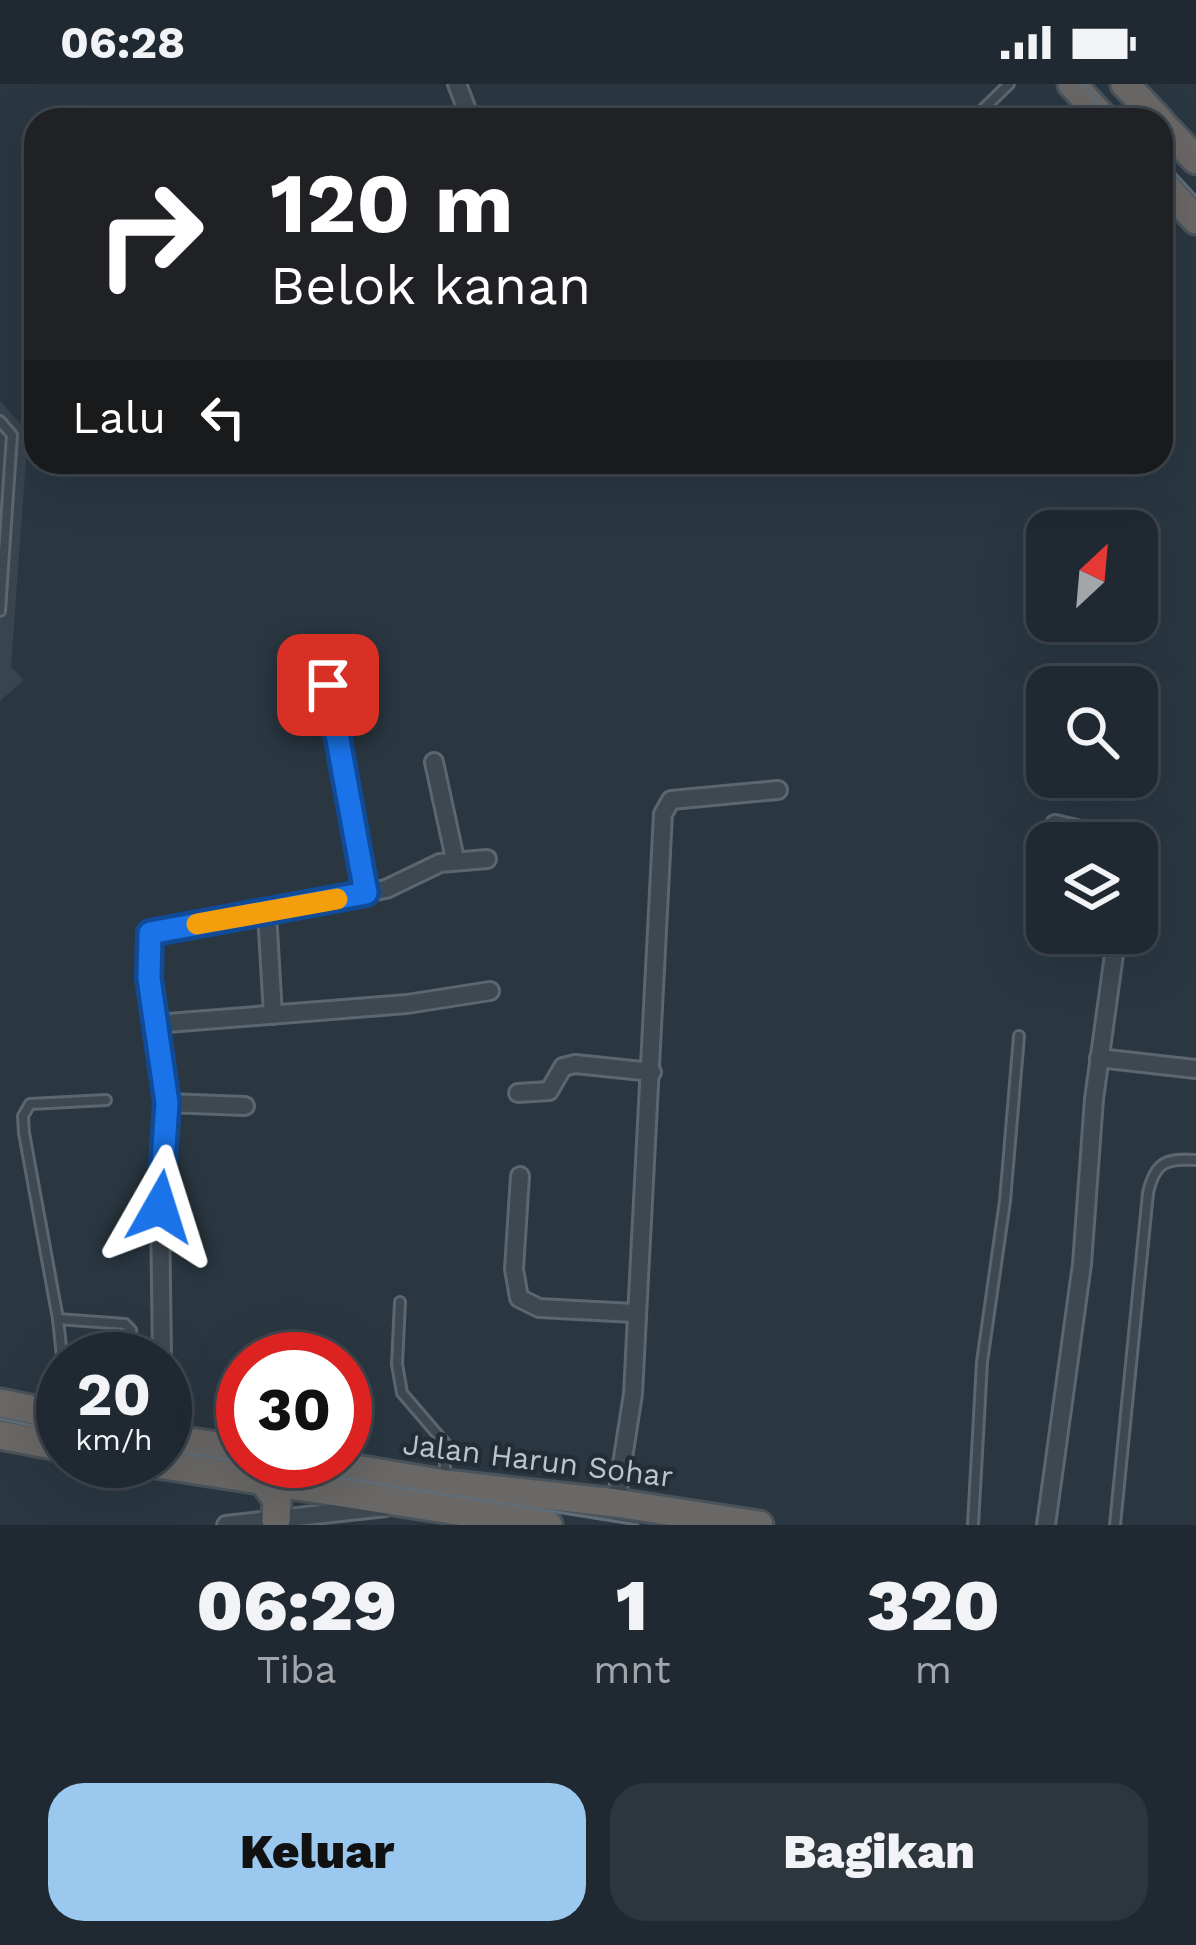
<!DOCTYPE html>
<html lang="id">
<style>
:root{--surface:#202931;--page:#2d353d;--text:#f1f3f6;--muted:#a2a6ab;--line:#3d454d;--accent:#9bc8ef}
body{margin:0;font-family:"Work Sans",sans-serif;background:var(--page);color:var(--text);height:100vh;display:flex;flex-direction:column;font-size:45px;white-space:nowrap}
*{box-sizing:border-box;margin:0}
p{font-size:39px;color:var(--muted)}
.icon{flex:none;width:66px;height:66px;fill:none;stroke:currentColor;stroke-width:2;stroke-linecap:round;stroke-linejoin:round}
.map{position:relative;height:1441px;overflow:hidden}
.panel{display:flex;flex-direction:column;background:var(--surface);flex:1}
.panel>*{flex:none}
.hud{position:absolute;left:24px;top:24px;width:1149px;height:366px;border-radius:36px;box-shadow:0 12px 48px #0002,0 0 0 3px var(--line);background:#202124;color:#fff;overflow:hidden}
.needle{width:78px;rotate:26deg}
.tools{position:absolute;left:1026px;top:426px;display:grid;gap:24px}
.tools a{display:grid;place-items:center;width:132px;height:132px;border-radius:24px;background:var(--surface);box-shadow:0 12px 48px #0002,0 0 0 3px var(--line);font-size:60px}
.speed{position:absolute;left:36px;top:1248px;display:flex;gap:24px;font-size:60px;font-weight:700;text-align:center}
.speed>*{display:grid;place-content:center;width:156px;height:156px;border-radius:50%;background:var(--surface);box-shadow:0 12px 48px #0002,0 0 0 3px var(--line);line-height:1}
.speed small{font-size:30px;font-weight:400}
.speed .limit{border:18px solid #d22;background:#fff;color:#111}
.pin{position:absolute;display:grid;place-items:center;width:102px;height:102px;color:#fff;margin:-51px;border-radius:24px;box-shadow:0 6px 18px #0006}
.me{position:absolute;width:132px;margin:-66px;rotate:6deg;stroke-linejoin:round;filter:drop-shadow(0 0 9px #0008)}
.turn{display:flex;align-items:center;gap:42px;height:252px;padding:0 48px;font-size:54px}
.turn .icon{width:156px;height:156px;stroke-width:2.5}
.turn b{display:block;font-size:84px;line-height:102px}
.then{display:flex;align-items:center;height:114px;padding:0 48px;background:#0003;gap:24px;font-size:45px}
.eta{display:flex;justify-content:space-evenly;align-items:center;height:204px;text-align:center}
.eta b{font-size:72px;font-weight:800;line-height:84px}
.button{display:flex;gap:24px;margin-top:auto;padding:24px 48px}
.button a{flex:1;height:138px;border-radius:36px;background:var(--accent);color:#111;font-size:48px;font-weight:800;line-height:138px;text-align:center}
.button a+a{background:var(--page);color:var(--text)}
.status{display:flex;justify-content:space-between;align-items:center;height:84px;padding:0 60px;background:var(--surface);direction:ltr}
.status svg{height:33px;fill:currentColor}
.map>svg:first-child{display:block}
.airport{fill:#38444e}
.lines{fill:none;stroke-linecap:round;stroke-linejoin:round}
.service-casing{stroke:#5c666e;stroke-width:14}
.minor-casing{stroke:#5c666e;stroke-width:22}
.trunk-casing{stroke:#48535b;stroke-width:33}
.service{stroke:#3e4851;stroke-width:8}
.minor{stroke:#3e4851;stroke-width:16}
.trunk{stroke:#696866;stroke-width:27}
.tram{stroke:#606d77;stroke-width:3}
.route-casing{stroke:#114b97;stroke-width:30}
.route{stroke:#1a73e8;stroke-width:21}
.slow{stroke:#f59e0b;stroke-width:21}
.labels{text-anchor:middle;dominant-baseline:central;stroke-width:9;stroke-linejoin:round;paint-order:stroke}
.street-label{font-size:30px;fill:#bbc3cb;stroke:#222d36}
</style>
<div class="status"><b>06:28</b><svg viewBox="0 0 49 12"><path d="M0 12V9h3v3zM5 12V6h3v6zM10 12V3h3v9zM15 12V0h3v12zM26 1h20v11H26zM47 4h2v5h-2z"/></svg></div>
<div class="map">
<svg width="1196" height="1441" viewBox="0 0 1196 1441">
<rect width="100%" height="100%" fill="#2a3741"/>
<polygon class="airport" points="0,317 28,348 11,583 24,596 0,617"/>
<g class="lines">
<defs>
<g id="service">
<polyline points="972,36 1009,0"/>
<polyline points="0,337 12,351 0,527"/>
<polyline points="106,1016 30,1020 23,1032 24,1049 58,1235 125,1240 131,1246 134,1275"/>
<polyline points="400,1218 397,1280 402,1309 445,1359 445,1393"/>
<polyline points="58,1235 63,1282"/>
<polyline points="973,1441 982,1278 1005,1117 1019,952"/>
<path d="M 1115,1441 L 1148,1109 C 1155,1078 1166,1074 1196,1076"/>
</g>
<g id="minor">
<polyline points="457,0 471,36"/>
<polyline points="329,601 366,809"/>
<polyline points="434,678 455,775"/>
<polyline points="1055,740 1111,753 1120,759"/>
<polyline points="267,829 273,931"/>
<polyline points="155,940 407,920 490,907"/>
<polyline points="1099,974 1196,985"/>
<polyline points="518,1009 549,1007 563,983 575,980 652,988"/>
<polyline points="167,1019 245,1022"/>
<polyline points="520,1092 514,1185 519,1214 539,1224 634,1229"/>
<polyline points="162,1275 160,1123 167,1019 149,894 150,849 386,805 440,779 487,775"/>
<polyline points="616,1419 633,1310 663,730 671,716 778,706"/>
<polyline points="226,1441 386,1423"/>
<polyline points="1046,1441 1082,1180 1094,1015 1117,849"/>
</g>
<g id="trunk">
<polyline points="1072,0 1105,36"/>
<polyline points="1125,0 1159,36"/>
<polyline points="1161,39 1196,76"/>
<polyline points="1161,97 1196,136"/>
<polyline points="0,1319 63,1332"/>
<polyline points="0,1351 63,1363"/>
<polyline points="165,1354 243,1366"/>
<polyline points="138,1377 548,1441"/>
<polyline points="308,1377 445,1400 616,1419 759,1441"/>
<polyline points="264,1398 277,1416 276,1436"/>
</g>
</defs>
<use href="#service" class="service-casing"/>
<use href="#minor" class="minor-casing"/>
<use href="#trunk" class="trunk-casing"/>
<use href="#service" class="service"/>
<use href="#minor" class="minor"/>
<use href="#trunk" class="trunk"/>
<g class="tram">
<polyline points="1082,0 1115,36"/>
<polyline points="1161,74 1196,112"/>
<polyline points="0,1335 63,1348"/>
<polyline points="165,1366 638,1441"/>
</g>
</g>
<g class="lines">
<defs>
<polyline id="route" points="160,1123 167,1019 149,894 150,849 366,809 328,601"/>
</defs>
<use href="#route" class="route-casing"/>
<use href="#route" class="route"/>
<polyline class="slow" points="197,840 337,815"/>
</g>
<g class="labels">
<g class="street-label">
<text transform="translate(538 1376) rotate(7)">Jalan Harun Sohar</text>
</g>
</g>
</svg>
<div class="tools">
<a><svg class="needle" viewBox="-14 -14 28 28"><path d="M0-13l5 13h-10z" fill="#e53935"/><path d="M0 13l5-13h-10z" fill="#a2a6ab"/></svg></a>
<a><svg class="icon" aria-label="search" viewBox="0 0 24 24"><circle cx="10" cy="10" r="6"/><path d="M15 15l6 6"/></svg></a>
<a><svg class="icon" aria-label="layers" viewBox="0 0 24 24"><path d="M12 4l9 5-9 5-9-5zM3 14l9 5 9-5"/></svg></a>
</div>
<div class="speed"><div>20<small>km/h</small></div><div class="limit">30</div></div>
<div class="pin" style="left:328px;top:601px;background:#d93025"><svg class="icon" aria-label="arrive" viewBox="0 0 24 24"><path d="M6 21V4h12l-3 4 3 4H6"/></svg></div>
<svg class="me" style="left:160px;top:1123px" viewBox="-20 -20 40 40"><path d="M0-17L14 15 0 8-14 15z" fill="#1a73e8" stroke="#fff" stroke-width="4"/></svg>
<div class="hud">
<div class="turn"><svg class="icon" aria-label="right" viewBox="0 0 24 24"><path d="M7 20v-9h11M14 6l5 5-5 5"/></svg><div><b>120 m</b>Belok kanan</div></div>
<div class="then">Lalu<svg class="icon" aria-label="left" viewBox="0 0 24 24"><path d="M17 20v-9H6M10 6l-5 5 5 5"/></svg></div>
</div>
</div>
<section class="panel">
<div class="eta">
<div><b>06:29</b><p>Tiba</p></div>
<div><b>1</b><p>mnt</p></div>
<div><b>320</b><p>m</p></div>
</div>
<div class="button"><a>Keluar</a><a>Bagikan</a></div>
</section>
